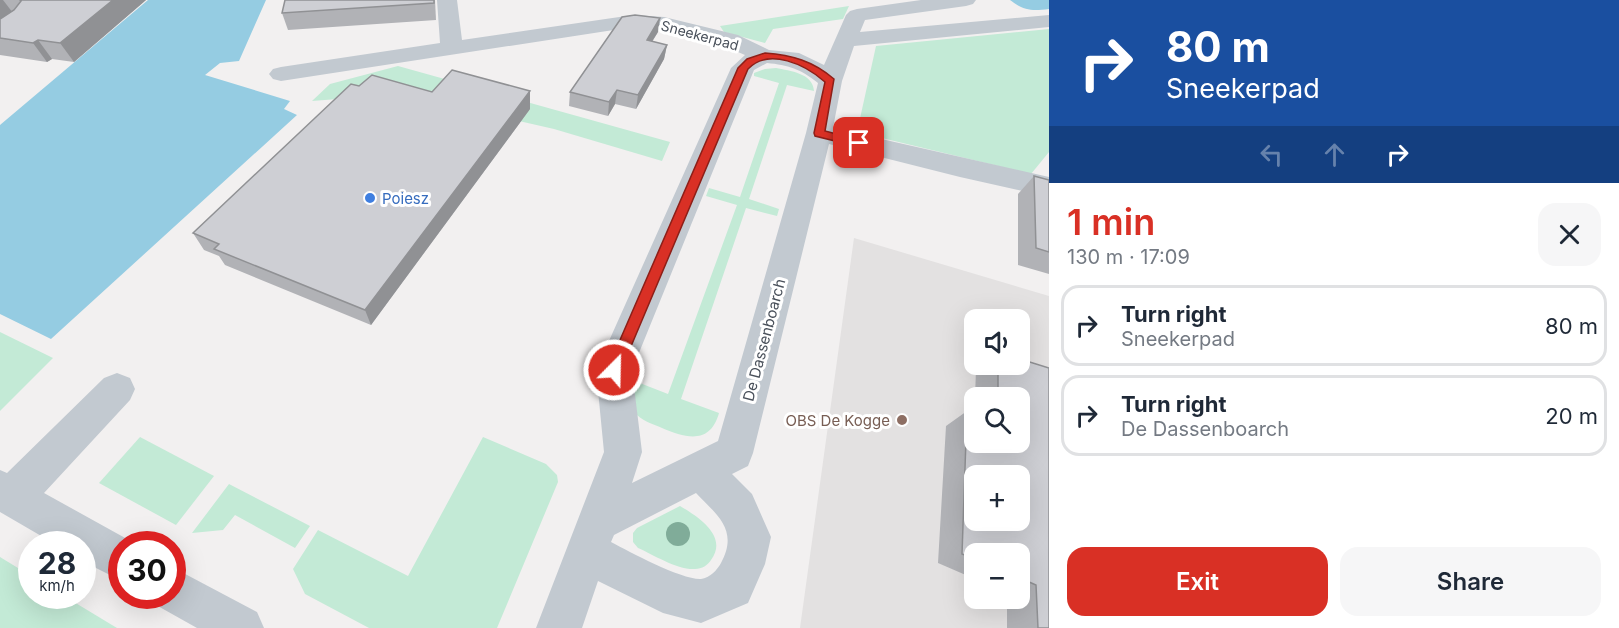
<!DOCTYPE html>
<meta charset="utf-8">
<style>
:root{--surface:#fff;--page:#f6f6f7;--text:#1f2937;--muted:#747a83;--line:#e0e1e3;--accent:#d93025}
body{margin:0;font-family:Inter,sans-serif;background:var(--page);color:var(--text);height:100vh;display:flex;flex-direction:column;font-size:22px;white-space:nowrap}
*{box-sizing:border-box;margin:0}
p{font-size:20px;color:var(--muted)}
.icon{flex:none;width:33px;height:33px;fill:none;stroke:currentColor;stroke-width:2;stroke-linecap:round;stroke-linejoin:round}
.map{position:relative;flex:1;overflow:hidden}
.side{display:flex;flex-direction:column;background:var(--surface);width:570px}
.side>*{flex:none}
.hud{background:#1a4fa0;color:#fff;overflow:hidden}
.tools{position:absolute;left:964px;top:309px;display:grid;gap:12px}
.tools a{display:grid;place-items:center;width:66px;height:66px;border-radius:12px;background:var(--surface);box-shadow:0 6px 24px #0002;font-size:30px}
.speed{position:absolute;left:18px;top:531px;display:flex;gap:12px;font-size:30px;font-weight:700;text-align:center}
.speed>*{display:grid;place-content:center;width:78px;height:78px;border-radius:50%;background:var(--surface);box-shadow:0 6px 24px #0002;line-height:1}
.speed small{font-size:15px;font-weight:400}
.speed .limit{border:9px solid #d22;background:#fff;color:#111}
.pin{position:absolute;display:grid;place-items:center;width:51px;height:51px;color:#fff;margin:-26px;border-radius:12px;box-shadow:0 3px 9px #0006}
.me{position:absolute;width:66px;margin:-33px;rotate:23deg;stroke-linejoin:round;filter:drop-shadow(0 0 4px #0008)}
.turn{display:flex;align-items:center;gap:21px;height:126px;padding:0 18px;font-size:27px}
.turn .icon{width:78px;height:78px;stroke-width:2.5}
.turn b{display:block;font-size:42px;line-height:51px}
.lanes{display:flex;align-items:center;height:57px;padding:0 18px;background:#0003;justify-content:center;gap:30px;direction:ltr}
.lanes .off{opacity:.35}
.round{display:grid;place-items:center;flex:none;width:63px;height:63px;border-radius:18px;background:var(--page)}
.headline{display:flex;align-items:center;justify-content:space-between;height:102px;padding:0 18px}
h1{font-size:36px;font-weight:600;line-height:45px;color:var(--accent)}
.button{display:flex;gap:12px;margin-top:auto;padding:12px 18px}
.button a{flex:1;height:69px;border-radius:18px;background:var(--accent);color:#fff;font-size:24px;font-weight:600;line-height:69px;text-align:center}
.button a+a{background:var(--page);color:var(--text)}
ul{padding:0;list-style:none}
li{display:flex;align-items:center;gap:18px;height:81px;margin:0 12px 9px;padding:0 6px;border:3px solid var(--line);border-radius:18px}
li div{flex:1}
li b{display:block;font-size:22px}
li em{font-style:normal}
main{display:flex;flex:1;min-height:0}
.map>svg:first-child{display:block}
.education{fill:#e3e1e1;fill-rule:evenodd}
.green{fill:#c3ead6}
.water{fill:#95cce2}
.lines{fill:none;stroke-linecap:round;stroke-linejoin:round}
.minor{fill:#c2c9d0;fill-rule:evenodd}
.tree{fill:#80ac99}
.wall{fill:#b1b2b6}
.shaded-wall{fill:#909194}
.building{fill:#cecfd4;stroke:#909194;stroke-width:1.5;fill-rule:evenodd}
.route{fill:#d93025;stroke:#8d1f18;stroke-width:1.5}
.shop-dot{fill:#3f7fe0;stroke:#fff;stroke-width:2}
.education-dot{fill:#8d6e63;stroke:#fff;stroke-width:2}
.labels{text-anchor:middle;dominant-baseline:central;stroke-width:6;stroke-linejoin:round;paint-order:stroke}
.far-street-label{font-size:14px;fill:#4a515b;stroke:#fff}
.shop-label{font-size:15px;fill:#366cbe;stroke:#fff;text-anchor:start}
.street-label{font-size:15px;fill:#4a515b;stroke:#fff}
.education-label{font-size:15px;fill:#785e54;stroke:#fff;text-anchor:end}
</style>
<main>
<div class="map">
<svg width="1049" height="628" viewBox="0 0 1049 628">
<rect width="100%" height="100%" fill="#f2f0f0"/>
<path class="education" d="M 854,238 L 1049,296 L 1049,628 L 800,628 ZM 975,320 L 1020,320 L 1020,364 L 975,364 ZM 975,398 L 1020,398 L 1020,442 L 975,442 ZM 975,476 L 1020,476 L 1020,520 L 975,520 ZM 975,554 L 1020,554 L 1020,598 L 975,598 Z"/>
<g class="green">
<polygon points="849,6 843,19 773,29 765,43 724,32 720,26"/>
<polygon points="1049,29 1049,152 1031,174 857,132 876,46"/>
<polygon points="398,66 670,142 662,161 554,129 402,94 312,101 330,84"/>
<path d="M 776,68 C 790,71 813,73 814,91 L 787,85 L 749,199 L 779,209 L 777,216 L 746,208 L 681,399 L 719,413 C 710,445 686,438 662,428 C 653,424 645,422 637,415 L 632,380 L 668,394 L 737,205 L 706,196 L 709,188 L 740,197 L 779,83 L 754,76 L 754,73 L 765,69 Z"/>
<polygon points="0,332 53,358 0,411"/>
<polygon points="140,437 214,476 176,525 99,483"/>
<polygon points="483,437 546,464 557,475 558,482 497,628 369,628 305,594 293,569 318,530 408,576"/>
<polygon points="229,484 310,526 295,548 235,515 223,530 192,533"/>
<path d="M 680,506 C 697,516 729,536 711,560 C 708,565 702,569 695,569 C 677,570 654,555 638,548 L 633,542 L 633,533 L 637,528 Z"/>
<polygon points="0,557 31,576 32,596 64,596 117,628 0,628"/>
</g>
<g class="water">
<polygon points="148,0 266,0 239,61 220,63 205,75 290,101 284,109 297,115 51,339 0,314 0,125"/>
<path d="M 1010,0 L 1049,0 L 1049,9 C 1032,11 1024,11 1010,0 Z"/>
</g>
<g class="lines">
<g class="minor">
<path d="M 437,0 L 457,0 L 462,40 L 633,15 L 664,17 L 738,35 L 769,50 L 799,53 L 824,65 L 846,15 L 850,11 L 857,9 L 921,0 L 976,0 L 973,4 L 966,6 L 865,20 L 860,32 L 1049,15 L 1049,27 L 854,46 L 842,81 L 833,128 L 1049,177 L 1049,197 L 960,177 L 829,144 L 753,453 L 748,466 L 732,474 L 752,494 L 771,537 L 765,564 L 748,603 L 701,623 L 663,613 L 598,581 L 582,628 L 536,628 L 604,452 L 596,370 L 731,68 L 745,55 C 709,39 672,30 633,27 L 281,81 L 273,79 L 269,74 L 273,69 L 281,67 L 440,43 ZM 767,63 C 788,65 801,69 818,83 L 806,133 L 718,441 L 632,483 L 642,452 L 632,370 L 754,70 ZM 696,493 C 717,515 739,530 721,563 C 717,570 710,578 701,579 C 682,580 630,552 611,542 L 614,535 Z"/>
<polygon points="117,373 130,378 135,389 130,400 44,493 136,544 122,544 122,581 82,561 82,544 55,544 0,512 0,470 7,473 104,378"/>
<polygon points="172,567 257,612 264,628 197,628 156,605 153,596 172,596"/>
</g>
</g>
<circle class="tree" cx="678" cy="534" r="12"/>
<g class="wall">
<polygon points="0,0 146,0 74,62 52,59 47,62 0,55"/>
<polygon points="285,0 435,0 436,20 288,30 282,13"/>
<polygon points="658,32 652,42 667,45 664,59 636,109 615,104 608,116 569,106 570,92"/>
<polygon points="359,86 432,92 530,91 530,109 371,325 225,265 219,256 204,250 193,233"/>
<polygon points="1034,176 1049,180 1049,274 1018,265 1018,194"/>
<polygon points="981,364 1020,364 1049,628 1007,628 1007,598 1020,598 1020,554 975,554 975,579 938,563 946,426 967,411 975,414 975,412 975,442 1020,442 1020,398 975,398 976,369"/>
</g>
<g class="shaded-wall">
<polygon points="0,0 3,0 13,13 0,23"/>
<polygon points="113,0 146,0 74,62 60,43"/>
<polygon points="660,18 658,32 644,54 647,40"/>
<polygon points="38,40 52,59 47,62 33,43"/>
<polygon points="667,45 664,59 636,109 638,95"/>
<polygon points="617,90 615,104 608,116 609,102"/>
<polygon points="530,91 530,109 371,325 365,310"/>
</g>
<g class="building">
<polygon points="20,0 113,0 60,43 38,40 33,43 0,38 0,19 14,10 21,1"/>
<polygon points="285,0 434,0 434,3 282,13"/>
<polygon points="635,15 660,18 647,40 667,45 638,95 617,90 609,102 570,92 622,17"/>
<polygon points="452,70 530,91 365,310 214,249 219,244 193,233 351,84 359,86 372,75 432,92"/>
<polygon points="1034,176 1049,180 1049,252 1036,248"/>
<path d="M 1020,359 L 1049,368 L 1049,628 L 1038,628 L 1036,585 L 1020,578 L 1020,554 L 975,554 L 975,559 L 962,554 L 967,411 L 975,414 L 975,442 L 1020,442 L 1020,398 L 998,398 L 998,364 L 1020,364 ZM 975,476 L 1020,476 L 1020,520 L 975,520 Z"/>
</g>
<path class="route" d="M 765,53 C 792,55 813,61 834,79 L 825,131 L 863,141 L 865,143 L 859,147 L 815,136 L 814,133 L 825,82 C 806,65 769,47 748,69 L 621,370 L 619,374 L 614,376 L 609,374 L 607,370 L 738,68 L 747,59 Z"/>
<circle class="shop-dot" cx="370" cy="198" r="6"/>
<circle class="education-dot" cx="902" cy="420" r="6"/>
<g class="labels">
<g class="far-street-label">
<text transform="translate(700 35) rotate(15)">Sneekerpad</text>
</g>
<g class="shop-label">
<text x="382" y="198">Poiesz</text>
</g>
<g class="street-label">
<text transform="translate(764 340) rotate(-75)">De Dassenboarch</text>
</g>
<g class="education-label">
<text x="890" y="420">OBS De Kogge</text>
</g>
</g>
</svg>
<div class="tools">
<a><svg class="icon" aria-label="sound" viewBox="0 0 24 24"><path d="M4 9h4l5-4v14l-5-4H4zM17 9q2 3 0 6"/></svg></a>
<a><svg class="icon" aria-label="search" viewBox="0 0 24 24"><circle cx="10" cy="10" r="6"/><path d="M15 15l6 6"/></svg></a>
<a>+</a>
<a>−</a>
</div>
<div class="speed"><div>28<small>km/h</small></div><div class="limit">30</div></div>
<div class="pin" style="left:859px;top:143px;background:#d93025"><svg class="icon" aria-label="arrive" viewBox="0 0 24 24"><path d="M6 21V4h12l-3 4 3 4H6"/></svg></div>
<svg class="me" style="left:614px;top:370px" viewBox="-20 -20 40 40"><circle r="17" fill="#d93025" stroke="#fff" stroke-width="3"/><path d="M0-11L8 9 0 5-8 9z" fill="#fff"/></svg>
</div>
<section class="side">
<div class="hud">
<div class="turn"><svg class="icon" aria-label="right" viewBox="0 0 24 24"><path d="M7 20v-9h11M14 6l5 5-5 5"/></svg><div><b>80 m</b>Sneekerpad</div></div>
<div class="lanes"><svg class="icon off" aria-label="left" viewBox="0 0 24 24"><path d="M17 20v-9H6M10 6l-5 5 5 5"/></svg><svg class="icon off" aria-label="ahead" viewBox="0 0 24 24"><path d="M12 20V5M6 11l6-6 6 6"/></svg><svg class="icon" aria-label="right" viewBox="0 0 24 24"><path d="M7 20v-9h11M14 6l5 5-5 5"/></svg></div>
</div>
<div class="headline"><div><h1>1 min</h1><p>130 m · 17:09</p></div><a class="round"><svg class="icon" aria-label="close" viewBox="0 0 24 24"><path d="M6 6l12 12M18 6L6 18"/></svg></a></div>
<ul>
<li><svg class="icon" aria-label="right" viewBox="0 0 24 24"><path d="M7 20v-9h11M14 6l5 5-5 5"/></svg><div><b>Turn right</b><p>Sneekerpad</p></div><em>80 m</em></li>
<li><svg class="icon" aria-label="right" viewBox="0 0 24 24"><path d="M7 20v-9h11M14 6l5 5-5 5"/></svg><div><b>Turn right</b><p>De Dassenboarch</p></div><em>20 m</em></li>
</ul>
<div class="button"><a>Exit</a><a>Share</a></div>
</section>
</main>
